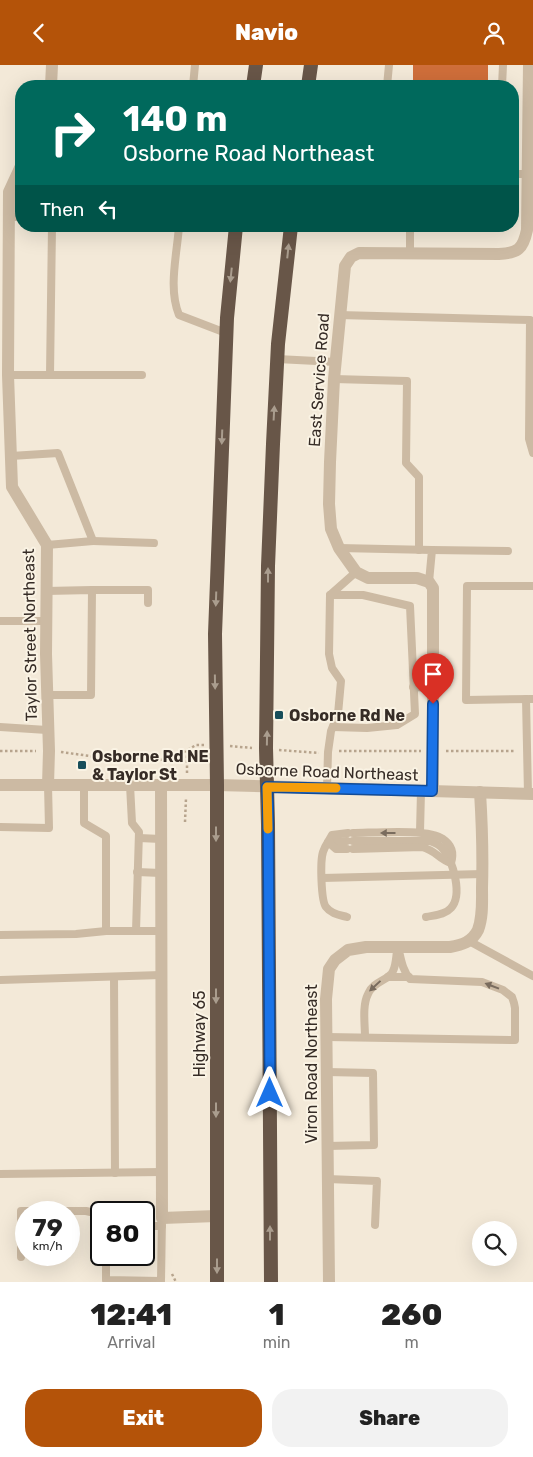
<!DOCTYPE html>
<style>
:root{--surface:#fff;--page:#f2f2f2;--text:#222;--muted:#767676;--accent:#b45309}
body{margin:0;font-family:Rubik,sans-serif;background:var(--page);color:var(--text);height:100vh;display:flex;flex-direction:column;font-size:19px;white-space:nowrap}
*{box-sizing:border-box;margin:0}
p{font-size:16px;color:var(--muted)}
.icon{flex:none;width:28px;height:28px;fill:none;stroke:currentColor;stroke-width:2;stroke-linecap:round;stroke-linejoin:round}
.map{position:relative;height:1217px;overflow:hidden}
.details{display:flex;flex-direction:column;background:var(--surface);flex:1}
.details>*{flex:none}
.banner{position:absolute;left:15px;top:15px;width:504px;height:152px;border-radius:20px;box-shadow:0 5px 20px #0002;background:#00695c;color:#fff;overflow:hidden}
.buttons{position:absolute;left:472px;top:1156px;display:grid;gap:10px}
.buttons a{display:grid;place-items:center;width:45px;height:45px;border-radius:50%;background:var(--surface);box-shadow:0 5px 20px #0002;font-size:25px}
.speed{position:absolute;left:15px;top:1136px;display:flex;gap:10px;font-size:25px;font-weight:700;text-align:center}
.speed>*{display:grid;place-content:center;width:65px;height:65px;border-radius:50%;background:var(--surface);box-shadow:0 5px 20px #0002;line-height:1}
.speed small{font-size:12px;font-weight:400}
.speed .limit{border:2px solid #111;border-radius:8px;background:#fff;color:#111}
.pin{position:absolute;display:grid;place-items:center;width:42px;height:42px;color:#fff;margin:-51px -21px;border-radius:50% 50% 50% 0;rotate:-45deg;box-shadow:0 0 5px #0007}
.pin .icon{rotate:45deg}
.me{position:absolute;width:55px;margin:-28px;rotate:0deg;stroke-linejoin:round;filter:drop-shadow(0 0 4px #0008)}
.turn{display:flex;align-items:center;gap:18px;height:105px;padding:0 25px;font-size:22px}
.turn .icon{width:65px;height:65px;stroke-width:2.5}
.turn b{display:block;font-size:35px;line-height:42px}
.then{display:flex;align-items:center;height:48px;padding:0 25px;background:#0003;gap:10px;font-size:19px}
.eta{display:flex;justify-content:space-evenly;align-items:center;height:85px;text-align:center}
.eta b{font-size:30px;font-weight:800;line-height:35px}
.cta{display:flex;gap:10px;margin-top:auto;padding:10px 25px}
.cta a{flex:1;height:58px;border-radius:20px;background:var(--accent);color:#fff;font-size:20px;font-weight:800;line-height:58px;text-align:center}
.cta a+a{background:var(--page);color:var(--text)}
header{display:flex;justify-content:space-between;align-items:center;height:65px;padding:0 25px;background:var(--accent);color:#fff;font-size:22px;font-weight:800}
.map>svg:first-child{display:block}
.building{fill:#cf6e3a}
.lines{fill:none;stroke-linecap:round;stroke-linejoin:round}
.path{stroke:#b7a48d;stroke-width:2.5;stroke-dasharray:2.5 2.5;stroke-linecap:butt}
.service{stroke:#ccbaa3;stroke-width:8}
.minor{stroke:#ccbaa3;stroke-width:12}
.tertiary{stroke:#ccbaa3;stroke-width:12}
.trunk{stroke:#685648;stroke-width:14}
.oneway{fill:#aa9d8e}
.oneway2{fill:#7a6c5e}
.route-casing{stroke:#114b97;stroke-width:12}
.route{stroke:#1a73e8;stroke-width:9}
.slow{stroke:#f59e0b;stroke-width:9}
.poi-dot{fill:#184e5a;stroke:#faf3e4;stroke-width:2}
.labels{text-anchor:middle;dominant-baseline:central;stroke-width:4;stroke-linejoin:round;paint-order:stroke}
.street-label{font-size:16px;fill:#362c26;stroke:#faf3e4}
.poi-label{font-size:16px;font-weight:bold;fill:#362c26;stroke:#faf3e4;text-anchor:start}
</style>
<header><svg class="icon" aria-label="back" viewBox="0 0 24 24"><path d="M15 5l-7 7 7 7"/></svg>Navio<svg class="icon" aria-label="person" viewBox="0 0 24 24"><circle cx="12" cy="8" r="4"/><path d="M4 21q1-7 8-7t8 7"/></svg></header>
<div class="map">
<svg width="533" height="1217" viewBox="0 0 533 1217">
<rect width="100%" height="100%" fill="#f3e9d8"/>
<rect class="building" x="413" y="0" width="75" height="21"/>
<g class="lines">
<g class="path">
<polyline points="230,681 252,683"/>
<polyline points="279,685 319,688"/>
<polyline points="0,686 36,686"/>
<polyline points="339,686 421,686"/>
<polyline points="446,686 516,686"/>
<polyline points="61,687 104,693 170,695 196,680 204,680"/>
<polyline points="187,708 187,684"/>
<polyline points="185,757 186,733"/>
<polyline points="172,1209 176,1217"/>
</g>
<g class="service">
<polyline points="193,21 195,0"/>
<polyline points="387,21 389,0"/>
<polyline points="502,21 503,0"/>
<polyline points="512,109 528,109"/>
<polyline points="9,152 21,152"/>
<path d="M 179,161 C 177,190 168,223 179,250 L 226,268"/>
<polyline points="410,161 410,188"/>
<polyline points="339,250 530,255 529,374 533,388"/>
<polyline points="277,294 336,297"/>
<polyline points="8,310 50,310 52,161"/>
<polyline points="50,310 142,310"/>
<polyline points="334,314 407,316 406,398 419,412 419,485"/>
<polyline points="11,391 58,388 93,476 47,480"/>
<polyline points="93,476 154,478"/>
<polyline points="339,483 432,485 429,517"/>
<polyline points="432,485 508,486"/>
<polyline points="533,521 467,521 466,635 533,634"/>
<polyline points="92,525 148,525 148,538"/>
<polyline points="46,526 92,525 91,630 47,630"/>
<polyline points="330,530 363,530 410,541 415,649 397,660 367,663 333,662"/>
<polyline points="0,556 46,556"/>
<polyline points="413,622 433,623"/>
<polyline points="526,634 528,729"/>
<polyline points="0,662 47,665"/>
<polyline points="84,720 84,758 106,771 106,866"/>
<polyline points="130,720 132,758 139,767 136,866"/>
<polyline points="327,723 328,687 331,666 338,649 341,616 332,603 329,589 330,530 356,507"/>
<polyline points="0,762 49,763 48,720"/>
<polyline points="420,767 421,726"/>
<path d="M 353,768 C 372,768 429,763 443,774 C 452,780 454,788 451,798"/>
<polyline points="139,773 161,774"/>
<path d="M 347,776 L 328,777 C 326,780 324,784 323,787 C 320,796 321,836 326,842 C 331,849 340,850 347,852"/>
<path d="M 353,776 L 430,776 C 436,778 440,780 443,784 C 453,796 463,830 451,843 C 445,850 435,850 426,852"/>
<polyline points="347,784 336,784 328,777 332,770 348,768"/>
<path d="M 353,784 L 422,782 C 437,786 438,794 451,798"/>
<polyline points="137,807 161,808"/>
<polyline points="322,813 483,809"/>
<polyline points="0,870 76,869 106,866 161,866"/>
<polyline points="469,876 533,911"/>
<polyline points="114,912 115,1108"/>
<polyline points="388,912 409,912"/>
<polyline points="0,915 161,910"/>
<path d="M 327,972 L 515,975 L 515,943 L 514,938 L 512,932 L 503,925 L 482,917 L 410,914 C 402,905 401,893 398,882"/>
<path d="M 365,972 C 365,959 362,941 368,929 C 373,916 390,915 393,906 C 396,900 396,893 397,886"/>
<polyline points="327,1007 373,1008 374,1080 327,1081"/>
<polyline points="0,1109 162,1107"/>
<polyline points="328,1114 377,1116 375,1160"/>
<polyline points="144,1161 162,1161"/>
<polyline points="106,1190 106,1215 161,1216 162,1153"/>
<polyline points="21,1192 21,1146 86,1146 95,1148 101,1153"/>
</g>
<g class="minor">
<polyline points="51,21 52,0"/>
<polyline points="21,101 9,127 8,310 12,422 47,480 46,589 49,686 48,720"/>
<polyline points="161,720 162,1153 216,1151"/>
<path d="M 433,726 L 433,523 L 429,517 L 417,513 L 368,513 L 356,507 L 339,483 L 331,464 L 329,439 L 330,397 L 334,314 L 345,201 L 351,192 L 359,188 L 499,189 C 518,188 523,184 527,165 L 529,0"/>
<path d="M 329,1217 L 326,934 L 329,904 L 335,895 L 348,885 L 366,882 L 450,882 C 462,880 472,877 478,865 C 483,852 482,837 482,823 C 483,791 482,759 480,727"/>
</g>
<polyline class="tertiary" points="0,720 217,720 533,729"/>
<g class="trunk">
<polyline points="253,21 256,0"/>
<polyline points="308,21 311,0"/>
<polyline points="217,1217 217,720 215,569 227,253 236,161"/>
<polyline points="271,1217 268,759 266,683 268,501 273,379 278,279 291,161"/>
</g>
</g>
<defs><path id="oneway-solid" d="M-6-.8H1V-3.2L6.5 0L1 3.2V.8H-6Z" transform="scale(1.25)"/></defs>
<g class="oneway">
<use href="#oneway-solid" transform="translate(288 186) rotate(-84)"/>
<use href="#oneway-solid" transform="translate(231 210) rotate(96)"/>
<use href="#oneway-solid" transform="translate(274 348) rotate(-87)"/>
<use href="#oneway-solid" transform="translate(222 372) rotate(92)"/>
<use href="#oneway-solid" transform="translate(268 510) rotate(-90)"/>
<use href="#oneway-solid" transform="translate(216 534) rotate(92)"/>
<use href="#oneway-solid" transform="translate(215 617) rotate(89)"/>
<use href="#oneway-solid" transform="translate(267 673) rotate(-89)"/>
<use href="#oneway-solid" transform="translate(216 769) rotate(90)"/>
<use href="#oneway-solid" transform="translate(216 931) rotate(90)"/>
<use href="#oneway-solid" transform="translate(216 1045) rotate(90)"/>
<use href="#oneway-solid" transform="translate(270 1168) rotate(-90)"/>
<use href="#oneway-solid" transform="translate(217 1201) rotate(90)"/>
</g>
<g class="oneway2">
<use href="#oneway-solid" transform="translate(388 768) rotate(180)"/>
<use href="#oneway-solid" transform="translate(375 921) rotate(137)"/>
<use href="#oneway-solid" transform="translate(492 921) rotate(-159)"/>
</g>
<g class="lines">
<defs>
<polyline id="route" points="270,1028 268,739 267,722 432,726 433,639"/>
</defs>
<use href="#route" class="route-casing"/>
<use href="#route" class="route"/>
<polyline class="slow" points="268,764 267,722 336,723"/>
</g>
<g class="poi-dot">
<rect x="274" y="645" width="10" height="10" rx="2.5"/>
<rect x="77" y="695" width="10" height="10" rx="2.5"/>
</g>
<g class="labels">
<g class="street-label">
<text transform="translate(319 315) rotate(-86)">East Service Road</text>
<text transform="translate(30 570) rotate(-91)">Taylor Street Northeast</text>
<text transform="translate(327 707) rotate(2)">Osborne Road Northeast</text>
<text transform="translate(199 969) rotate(-90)">Highway 65</text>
<text transform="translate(311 999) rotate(-90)">Viron Road Northeast</text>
</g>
<g class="poi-label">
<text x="289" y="650">Osborne Rd Ne</text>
<text x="92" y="691">Osborne Rd NE<tspan x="92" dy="18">&amp; Taylor St</tspan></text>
</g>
</g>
</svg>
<div class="buttons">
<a><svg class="icon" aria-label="search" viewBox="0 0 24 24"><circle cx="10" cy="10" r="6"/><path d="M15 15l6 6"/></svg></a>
</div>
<div class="speed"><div>79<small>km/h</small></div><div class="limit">80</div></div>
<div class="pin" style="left:433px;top:639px;background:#d93025"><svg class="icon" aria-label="arrive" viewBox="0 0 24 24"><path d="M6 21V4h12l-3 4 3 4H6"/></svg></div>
<svg class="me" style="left:270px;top:1028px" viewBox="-20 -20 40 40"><path d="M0-17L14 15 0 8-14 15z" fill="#1a73e8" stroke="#fff" stroke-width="4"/></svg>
<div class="banner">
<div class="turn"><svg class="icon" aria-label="right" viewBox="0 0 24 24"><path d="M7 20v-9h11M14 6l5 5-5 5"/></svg><div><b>140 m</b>Osborne Road Northeast</div></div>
<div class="then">Then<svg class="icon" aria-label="left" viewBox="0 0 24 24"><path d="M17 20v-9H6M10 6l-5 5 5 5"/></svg></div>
</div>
</div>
<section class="details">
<div class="eta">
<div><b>12:41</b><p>Arrival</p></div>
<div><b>1</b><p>min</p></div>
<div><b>260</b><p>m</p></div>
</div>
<div class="cta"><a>Exit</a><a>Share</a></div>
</section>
